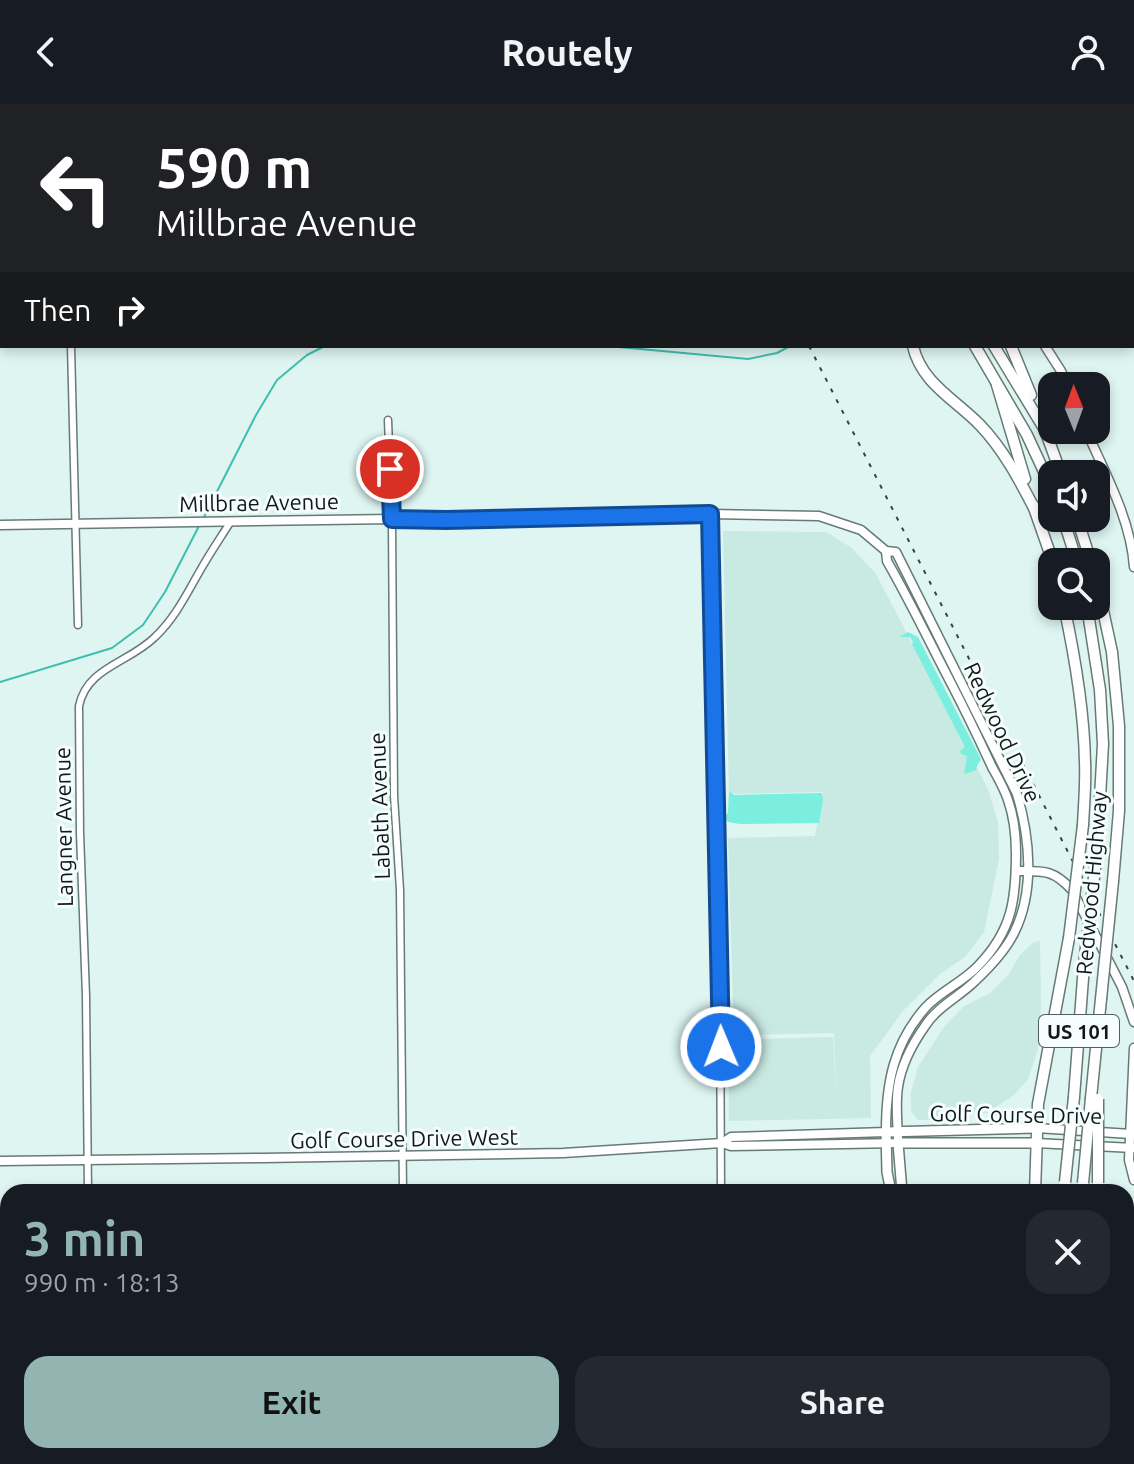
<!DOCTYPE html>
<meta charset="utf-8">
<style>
:root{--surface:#171b24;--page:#242831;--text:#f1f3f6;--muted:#9ea1a6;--accent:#92b5b2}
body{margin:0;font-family:Ubuntu,sans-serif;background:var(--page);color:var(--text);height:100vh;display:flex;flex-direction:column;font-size:30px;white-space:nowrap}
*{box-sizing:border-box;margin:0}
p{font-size:26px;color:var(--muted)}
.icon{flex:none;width:44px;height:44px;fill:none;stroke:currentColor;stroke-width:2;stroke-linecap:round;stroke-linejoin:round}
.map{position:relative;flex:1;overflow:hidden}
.sheet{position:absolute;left:0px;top:1080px;width:1134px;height:280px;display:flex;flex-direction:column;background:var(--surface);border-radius:24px 24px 0 0;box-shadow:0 4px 12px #0003}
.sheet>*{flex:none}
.top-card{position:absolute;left:0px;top:0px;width:1134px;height:244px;box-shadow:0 4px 12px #0003;background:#202124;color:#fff;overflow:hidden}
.needle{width:52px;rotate:359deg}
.buttons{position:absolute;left:1038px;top:268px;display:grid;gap:16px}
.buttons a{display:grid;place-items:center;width:72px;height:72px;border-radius:16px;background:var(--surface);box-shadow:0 4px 12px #0003;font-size:40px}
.pin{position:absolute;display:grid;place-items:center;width:68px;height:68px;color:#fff;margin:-34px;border:4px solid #fff;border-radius:50%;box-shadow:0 2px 8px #0007}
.me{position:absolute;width:88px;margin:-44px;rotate:359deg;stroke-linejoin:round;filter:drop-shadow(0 0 6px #0008)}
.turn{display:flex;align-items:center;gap:28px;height:168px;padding:0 24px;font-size:36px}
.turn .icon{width:104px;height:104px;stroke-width:2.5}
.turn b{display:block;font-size:56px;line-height:68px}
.then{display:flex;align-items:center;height:76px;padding:0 24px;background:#0003;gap:16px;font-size:30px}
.round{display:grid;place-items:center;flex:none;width:84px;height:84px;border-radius:24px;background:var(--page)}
.summary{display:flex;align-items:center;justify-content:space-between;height:136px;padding:0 24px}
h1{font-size:48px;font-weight:700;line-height:60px;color:var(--accent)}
.cta{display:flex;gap:16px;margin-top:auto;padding:16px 24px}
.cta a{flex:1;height:92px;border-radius:24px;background:var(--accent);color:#111;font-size:32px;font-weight:700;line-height:92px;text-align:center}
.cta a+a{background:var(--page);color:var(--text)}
header{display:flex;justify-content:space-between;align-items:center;height:104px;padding:0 24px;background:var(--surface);font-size:36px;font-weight:700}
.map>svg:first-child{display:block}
.built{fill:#c9e9e3}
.green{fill:#7ceedf}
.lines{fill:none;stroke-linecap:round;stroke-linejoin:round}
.stream{stroke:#3ebeb0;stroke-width:2}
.street-casing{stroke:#667a76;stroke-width:9}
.secondary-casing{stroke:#667a76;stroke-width:11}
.primary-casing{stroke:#667a76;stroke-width:12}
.highway-casing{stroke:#667a76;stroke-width:13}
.street{stroke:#fff;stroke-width:6}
.secondary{stroke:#fff;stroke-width:8}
.primary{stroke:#fff;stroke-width:9}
.highway{stroke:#fff;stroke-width:10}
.rail{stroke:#384341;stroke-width:2;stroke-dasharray:4 8;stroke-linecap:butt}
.highway-bridge-casing{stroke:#667a76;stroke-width:13;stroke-linecap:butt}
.highway-bridge{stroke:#fff;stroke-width:10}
.route-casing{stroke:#114b97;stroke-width:20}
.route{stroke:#1a73e8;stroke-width:14}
.labels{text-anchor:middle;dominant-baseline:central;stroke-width:6;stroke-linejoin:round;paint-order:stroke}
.shield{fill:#f6fefd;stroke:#565e5d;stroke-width:2}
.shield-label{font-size:20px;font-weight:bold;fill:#111918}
.street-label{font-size:22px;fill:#111918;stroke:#f6fefd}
</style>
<header><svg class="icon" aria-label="back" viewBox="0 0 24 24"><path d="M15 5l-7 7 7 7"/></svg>Routely<svg class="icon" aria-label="person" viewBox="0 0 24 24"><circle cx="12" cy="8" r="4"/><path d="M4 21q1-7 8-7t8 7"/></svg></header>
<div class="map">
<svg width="1134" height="1360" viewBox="0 0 1134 1360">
<rect width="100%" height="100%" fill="#def5f1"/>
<g class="built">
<polygon points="723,427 826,428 852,444 876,470 988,685 998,718 999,755 984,828 965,853 940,870 903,907 870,952 871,1014 729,1017 728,936 833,933 836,995 834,929 734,931 728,734 815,732 823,688 729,690"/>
<polygon points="1040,837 1041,902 1038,946 1028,975 1015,990 987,1009 963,1011 958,1016 918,1016 911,1007 911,988 918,963 944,923 963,903 990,889 1009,870 1019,852 1034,838"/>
</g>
<g class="green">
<polygon points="908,528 918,533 981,655 976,664 977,666 964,670 967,652 961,650 960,647 965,643 912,540 913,538 910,533 899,533"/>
<polygon points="729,687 734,691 822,689 823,696 819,719 740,720 728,718 724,713 728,709"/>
</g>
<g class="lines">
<g class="stream">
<polyline points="708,0 709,2"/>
<polyline points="1132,135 1134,135"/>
<polyline points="608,242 748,255 777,249 790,242"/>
<polyline points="204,413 256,311 277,276 307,251 325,242"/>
<polyline points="0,578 112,544 143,521 165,488 199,422"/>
</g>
<defs>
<g id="street">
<polyline points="66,0 66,2"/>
<polyline points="71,242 78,521"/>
<polyline points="388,316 392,419 394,692 400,786 403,1088"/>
<polyline points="710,410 720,888 721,1088"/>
<path d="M 88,1088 L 86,892 L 80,729 L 79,602 C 87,563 129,559 155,533 C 176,513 187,489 201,465 C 210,449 221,433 231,417"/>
<polyline points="1126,1270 1134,1270"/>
<polyline points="407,1360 408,1352"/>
</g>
<g id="secondary">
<polyline points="1006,0 1006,2"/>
<polyline points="1045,242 1061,267 1068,282"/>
<path d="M 1086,326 C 1105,369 1131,416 1134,463"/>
<path d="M 0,421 L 392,415 L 446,416 L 710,410 L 819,412 L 861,426 L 886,447 L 896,448 L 1017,690 C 1030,734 1035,787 1014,829 C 1005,847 990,863 975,877 C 960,892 937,903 925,922 C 913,939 901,962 898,983 C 895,1001 898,1021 898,1039 L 731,1042 L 722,1039 L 563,1049 L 263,1054 L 0,1057"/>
<path d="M 1016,767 C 1043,767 1053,765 1072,786 L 1122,883 L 1134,918"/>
<polyline points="1134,944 1129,1056 1134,1076"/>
<polyline points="1036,1024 1131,1030"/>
<path d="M 722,1039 L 731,1033 L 886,1028 C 886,980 893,940 926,903 C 941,887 963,878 978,862 C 1012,827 1016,796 1016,750 C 1016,732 1014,713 1008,696 C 1004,684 998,674 992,663 C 979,635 966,608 952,581 C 930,539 910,497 887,457 L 886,447"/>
<polyline points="1036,1039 1133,1044"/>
<polyline points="1126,1218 1134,1201"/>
<polyline points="1098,1360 1098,1352"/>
</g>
<g id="primary">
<polyline points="891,1088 887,1068 886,1028 1036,1024"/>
<polyline points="902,1088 898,1039 1036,1039"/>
<polyline points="1018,1352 1018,1360"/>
</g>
<g id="highway">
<polyline points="838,0 839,2"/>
<polyline points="856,0 857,2"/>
<path d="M 913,242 C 921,279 956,296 980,321 C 1003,345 1019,375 1034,404"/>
<polyline points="975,242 1027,331 1052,385"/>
<polyline points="994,242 1045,326 1061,370"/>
<polyline points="1011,242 1031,291"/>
<polyline points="997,281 1025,375"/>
<polyline points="1033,401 1053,458"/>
<polyline points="1063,414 1077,458"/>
<polyline points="1077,414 1091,458"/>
<polyline points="1096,474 1112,548 1119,622 1119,707 1113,777"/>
<path d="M 1064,502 C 1075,553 1084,606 1085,658 C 1086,679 1084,700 1083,721"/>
<polyline points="1087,502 1100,586 1103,640 1097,747"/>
<polyline points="1074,993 1084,861"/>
<polyline points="1091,994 1101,895"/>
<polyline points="1035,1088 1038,1000 1069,834"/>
<polyline points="1126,1143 1134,1151"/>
<polyline points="1126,1164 1134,1164"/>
<polyline points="1126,1173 1130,1177 1134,1188"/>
<polyline points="1037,1352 1038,1360"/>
<polyline points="1047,1360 1047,1352"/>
<polyline points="1061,1360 1062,1352"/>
</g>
</defs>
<use href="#street" class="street-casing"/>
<use href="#secondary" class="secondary-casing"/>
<use href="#primary" class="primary-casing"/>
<use href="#highway" class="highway-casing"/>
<use href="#street" class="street"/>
<use href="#secondary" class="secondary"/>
<use href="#primary" class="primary"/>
<use href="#highway" class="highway"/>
<g class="rail">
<polyline points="684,0 685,2"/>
<polyline points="809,242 1134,877"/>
</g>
<defs>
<g id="highway-bridge">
<polyline points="1069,834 1083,721"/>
<polyline points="1084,861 1097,747"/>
<polyline points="1101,895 1113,777"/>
<polyline points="1098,995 1098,1079"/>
<polyline points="1065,1078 1074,993"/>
<polyline points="1083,1079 1091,994"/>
</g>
</defs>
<use href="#highway-bridge" class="highway-bridge-casing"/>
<use href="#highway-bridge" class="highway-bridge"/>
</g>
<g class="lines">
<defs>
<polyline id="route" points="390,365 392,415 446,416 710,410 721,943"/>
</defs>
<use href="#route" class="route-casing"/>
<use href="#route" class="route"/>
</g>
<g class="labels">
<rect class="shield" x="1039" y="911" width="80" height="32" rx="6"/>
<g class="shield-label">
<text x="1079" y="927">US 101</text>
</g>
<g class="street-label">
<text transform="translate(259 398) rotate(-1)">Millbrae Avenue</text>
<text transform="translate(1003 628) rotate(65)">Redwood Drive</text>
<text transform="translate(379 702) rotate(-92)">Labath Avenue</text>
<text transform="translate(63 723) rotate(-91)">Langner Avenue</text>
<text transform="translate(1091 779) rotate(-85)">Redwood Highway</text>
<text transform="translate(1016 1010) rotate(1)">Golf Course Drive</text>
<text transform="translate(404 1034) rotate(-1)">Golf Course Drive West</text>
</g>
</g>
</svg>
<div class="buttons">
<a><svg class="needle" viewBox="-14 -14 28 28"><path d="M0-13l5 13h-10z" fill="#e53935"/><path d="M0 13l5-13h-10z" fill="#9ea1a6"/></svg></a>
<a><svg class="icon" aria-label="sound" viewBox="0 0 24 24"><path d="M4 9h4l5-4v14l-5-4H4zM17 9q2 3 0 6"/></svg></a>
<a><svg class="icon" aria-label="search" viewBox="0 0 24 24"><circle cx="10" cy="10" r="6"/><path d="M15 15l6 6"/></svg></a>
</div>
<div class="pin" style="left:390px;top:365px;background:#d93025"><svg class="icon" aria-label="arrive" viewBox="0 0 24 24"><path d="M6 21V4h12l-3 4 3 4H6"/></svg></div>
<svg class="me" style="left:721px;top:943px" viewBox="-20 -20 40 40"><circle r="17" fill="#1a73e8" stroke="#fff" stroke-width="3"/><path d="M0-11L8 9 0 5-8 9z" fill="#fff"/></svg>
<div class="top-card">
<div class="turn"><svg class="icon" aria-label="left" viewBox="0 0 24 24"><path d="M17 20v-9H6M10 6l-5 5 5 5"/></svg><div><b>590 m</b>Millbrae Avenue</div></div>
<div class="then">Then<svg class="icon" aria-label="right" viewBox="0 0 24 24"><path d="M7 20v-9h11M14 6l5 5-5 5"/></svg></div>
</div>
<section class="sheet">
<div class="summary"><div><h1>3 min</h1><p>990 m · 18:13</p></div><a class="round"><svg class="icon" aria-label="close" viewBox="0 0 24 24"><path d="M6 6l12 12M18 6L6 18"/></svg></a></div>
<div class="cta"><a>Exit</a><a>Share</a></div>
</section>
</div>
